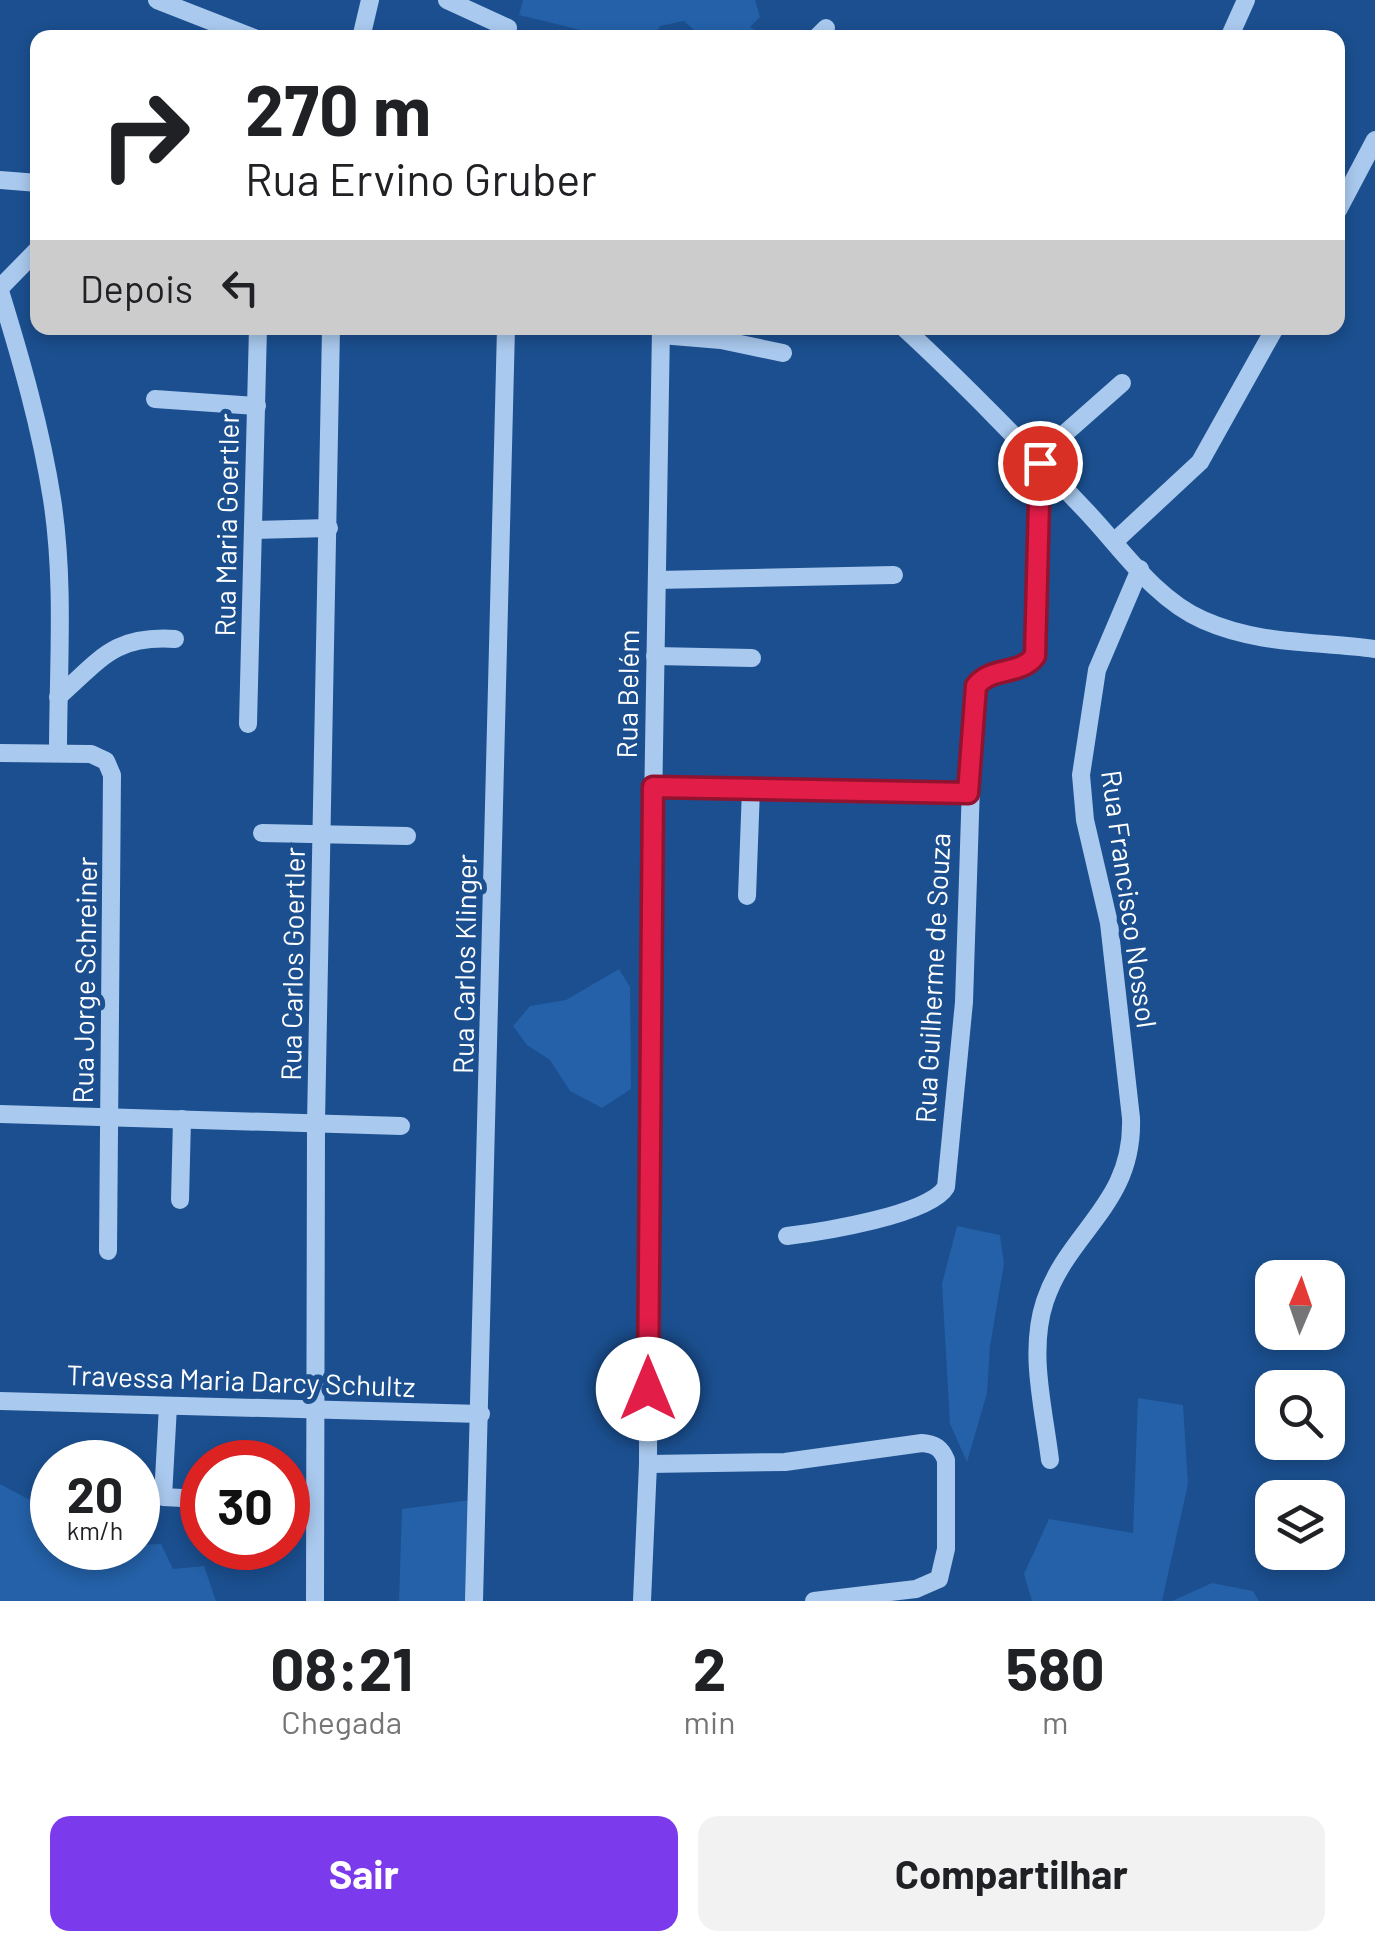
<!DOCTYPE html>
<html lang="pt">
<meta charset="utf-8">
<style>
:root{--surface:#fff;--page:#f2f2f2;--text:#202124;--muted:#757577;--accent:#7c3aed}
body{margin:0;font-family:Barlow,sans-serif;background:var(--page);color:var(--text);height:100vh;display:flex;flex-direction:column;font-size:38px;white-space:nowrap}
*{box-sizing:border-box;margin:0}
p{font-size:32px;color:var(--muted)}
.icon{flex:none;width:55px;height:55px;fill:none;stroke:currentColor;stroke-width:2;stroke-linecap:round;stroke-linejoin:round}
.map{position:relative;height:1601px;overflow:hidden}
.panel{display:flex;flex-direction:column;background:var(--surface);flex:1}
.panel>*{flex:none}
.hud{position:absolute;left:30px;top:30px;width:1315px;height:305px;border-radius:20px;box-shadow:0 5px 15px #0003;background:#fff;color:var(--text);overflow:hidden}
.needle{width:65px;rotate:2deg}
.tools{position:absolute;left:1255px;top:1260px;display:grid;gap:20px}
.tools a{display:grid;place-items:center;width:90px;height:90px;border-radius:20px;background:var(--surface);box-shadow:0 5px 15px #0003;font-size:50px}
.speed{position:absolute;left:30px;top:1440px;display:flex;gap:20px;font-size:50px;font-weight:700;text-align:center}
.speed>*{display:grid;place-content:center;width:130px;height:130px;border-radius:50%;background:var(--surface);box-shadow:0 5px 15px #0003;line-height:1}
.speed small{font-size:25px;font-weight:400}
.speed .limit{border:15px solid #d22;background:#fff;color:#111}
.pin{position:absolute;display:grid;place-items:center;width:85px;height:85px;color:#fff;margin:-42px;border:5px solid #fff;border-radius:50%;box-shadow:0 2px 10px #0007}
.me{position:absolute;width:110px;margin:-55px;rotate:0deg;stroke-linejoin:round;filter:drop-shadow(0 0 8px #0008)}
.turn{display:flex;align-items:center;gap:35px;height:210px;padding:0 50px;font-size:45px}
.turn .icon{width:130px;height:130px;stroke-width:2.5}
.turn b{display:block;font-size:70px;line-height:85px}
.then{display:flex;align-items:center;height:95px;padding:0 50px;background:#0003;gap:20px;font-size:38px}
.eta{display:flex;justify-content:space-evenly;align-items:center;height:170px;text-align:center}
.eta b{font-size:60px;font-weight:700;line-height:70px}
.cta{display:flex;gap:20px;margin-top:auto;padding:20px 50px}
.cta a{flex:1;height:115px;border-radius:20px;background:var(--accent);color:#fff;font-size:40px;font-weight:700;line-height:115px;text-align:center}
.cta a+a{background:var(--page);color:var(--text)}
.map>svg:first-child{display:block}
.green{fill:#2461a8}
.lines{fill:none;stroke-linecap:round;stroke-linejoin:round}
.minor{stroke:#a9c9ee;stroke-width:18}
.route-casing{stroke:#92132f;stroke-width:25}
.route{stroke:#e11d48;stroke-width:18}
.labels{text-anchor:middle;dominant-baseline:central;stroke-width:10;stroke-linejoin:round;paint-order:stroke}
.street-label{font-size:28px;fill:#fff;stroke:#1b4f8f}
</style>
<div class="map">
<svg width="1375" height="1601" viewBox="0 0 1375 1601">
<rect width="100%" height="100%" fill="#1b4f8f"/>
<g class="green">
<polygon points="523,0 755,0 760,17 750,27 768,37 702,37 684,21 660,26 654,37 610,37 519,15"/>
<polygon points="619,969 630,987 631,1089 602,1108 570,1091 550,1060 527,1045 513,1026 530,1006 566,1000"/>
<polygon points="957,1226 1000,1235 1004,1264 990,1346 987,1393 967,1462 950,1424 942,1284"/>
<polygon points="1138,1398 1183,1405 1188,1484 1162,1601 1032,1601 1024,1574 1049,1519 1133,1533"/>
<polygon points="0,1484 52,1512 52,1548 161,1544 173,1569 204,1566 216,1601 0,1601"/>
<polygon points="478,1499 474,1601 399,1601 402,1509"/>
<polygon points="1212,1583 1253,1591 1259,1601 1172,1601"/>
</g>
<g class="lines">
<g class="minor">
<polyline points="157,0 254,38"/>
<polyline points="447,0 508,28"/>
<polyline points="361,38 370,0"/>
<polyline points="816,38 826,28"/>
<polyline points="1229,38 1246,0"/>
<polyline points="0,180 38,183"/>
<polyline points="1338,210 1375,140"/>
<polyline points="0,288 38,249"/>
<path d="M 0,291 C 21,359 41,429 52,499 C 65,582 58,669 58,752"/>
<path d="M 904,328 C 967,386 1027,449 1087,512 C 1122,549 1155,599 1203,620 C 1259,645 1316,641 1375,649"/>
<polyline points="661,335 721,340 783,353"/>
<polyline points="155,399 257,406"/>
<polyline points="1036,459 1122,383"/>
<polyline points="253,530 329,528"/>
<polyline points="1115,541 1200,462 1275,328"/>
<polyline points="657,580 894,575"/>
<polyline points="655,656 752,658"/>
<path d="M 58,697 C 101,659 114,635 175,639"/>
<polyline points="248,724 258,328"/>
<polyline points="0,753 91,754 106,761 112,775 108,1251"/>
<polyline points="653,787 968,793"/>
<polyline points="262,833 407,836"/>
<polyline points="747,896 751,789"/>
<polyline points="0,1114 401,1126"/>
<polyline points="180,1200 182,1119"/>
<path d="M 787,1236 C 820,1232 930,1215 946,1187 L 964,1002 L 974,692 L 982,678 L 1023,667 L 1035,656 L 1041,463"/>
<polyline points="0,1401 481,1414"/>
<polyline points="168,1406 163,1497 202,1499"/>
<path d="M 1050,1460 C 1044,1409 1028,1352 1045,1301 C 1069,1230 1134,1204 1131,1118 L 1109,923 L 1085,820 L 1081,775 L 1097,670 L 1140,569"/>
<path d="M 648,1464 L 785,1462 L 922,1443 C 935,1444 941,1448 946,1460 L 946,1549 L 939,1579 L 916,1589 L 814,1601"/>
<polyline points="315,1601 316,1123 331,328"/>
<polyline points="474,1601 506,328"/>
<polyline points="642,1601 648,1464 649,1050 661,328"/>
</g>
</g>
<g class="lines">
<defs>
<path id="route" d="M 648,1389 L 653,787 L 968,793 L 976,686 C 991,666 1020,676 1035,656 L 1040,463"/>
</defs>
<use href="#route" class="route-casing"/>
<use href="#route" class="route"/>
</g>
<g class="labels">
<g class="street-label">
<text transform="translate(226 525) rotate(-89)">Rua Maria Goertler</text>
<text transform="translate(627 694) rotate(-89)">Rua Belém</text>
<text transform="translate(1130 899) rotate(82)">Rua Francisco Nossol</text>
<text transform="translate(292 964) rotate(-89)">Rua Carlos Goertler</text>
<text transform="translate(464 964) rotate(-89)">Rua Carlos Klinger</text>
<text transform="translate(932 978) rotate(-87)">Rua Guilherme de Souza</text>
<text transform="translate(84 980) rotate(-89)">Rua Jorge Schreiner</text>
<text transform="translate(241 1380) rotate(2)">Travessa Maria Darcy Schultz</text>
</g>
</g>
</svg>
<div class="tools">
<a><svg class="needle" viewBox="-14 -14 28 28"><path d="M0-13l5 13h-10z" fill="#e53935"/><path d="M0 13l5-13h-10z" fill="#757577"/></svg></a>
<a><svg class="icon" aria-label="search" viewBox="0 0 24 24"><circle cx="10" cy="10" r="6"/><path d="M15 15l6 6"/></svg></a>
<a><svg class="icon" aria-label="layers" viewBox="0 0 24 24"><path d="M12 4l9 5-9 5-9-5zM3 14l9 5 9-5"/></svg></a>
</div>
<div class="speed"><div>20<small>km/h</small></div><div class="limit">30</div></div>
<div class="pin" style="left:1040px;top:463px;background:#d93025"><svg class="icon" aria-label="arrive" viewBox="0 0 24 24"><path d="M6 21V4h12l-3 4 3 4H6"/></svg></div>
<svg class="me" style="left:648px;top:1389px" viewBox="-20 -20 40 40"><circle r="19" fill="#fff"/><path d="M0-13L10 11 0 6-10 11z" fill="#e11d48"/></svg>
<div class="hud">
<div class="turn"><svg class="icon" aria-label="right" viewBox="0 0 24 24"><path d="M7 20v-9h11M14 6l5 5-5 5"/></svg><div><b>270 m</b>Rua Ervino Gruber</div></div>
<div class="then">Depois<svg class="icon" aria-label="left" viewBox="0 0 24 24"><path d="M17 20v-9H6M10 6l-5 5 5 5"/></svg></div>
</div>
</div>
<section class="panel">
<div class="eta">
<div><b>08:21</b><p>Chegada</p></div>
<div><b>2</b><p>min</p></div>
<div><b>580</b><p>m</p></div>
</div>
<div class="cta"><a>Sair</a><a>Compartilhar</a></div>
</section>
